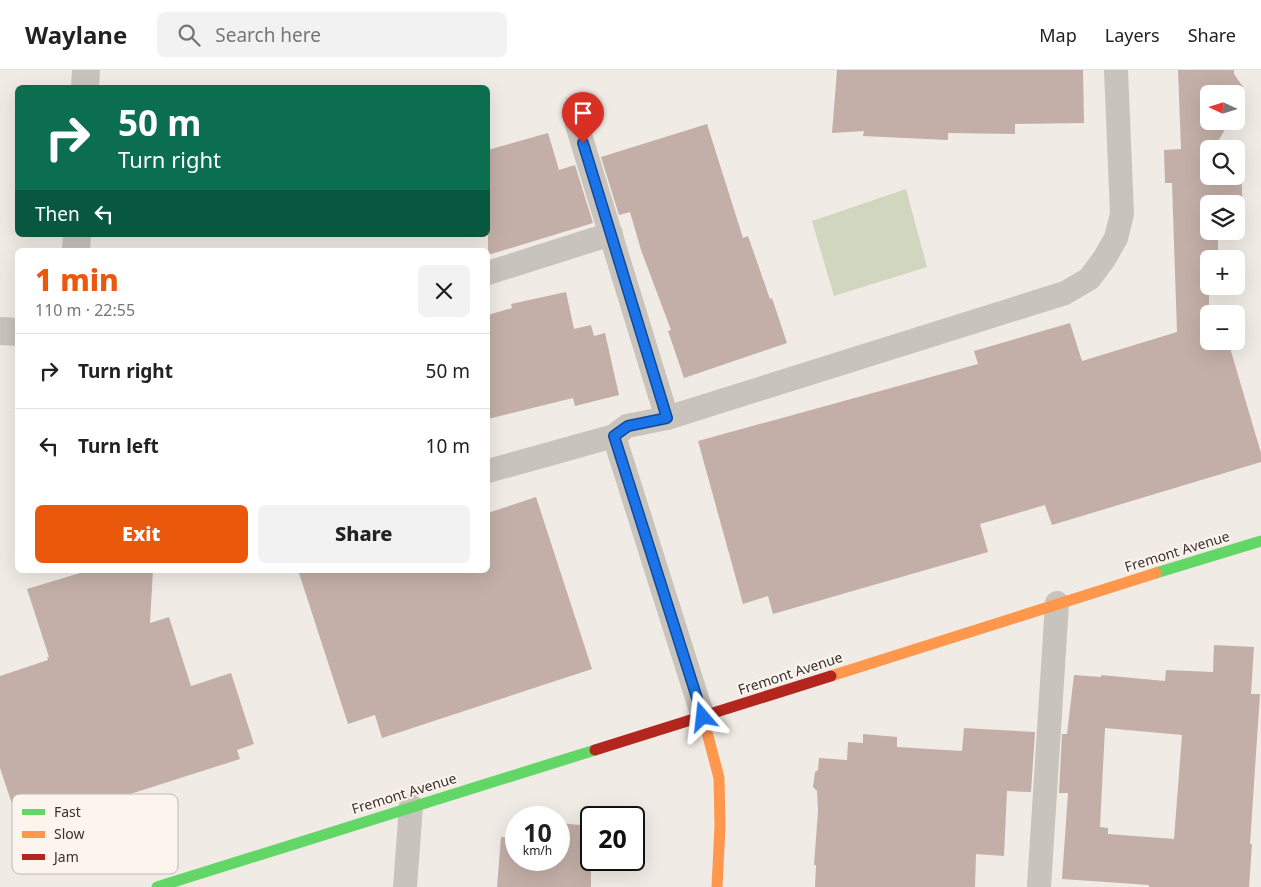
<!DOCTYPE html>
<meta charset="utf-8">
<style>
:root{--surface:#fff;--page:#f2f2f2;--text:#222;--muted:#767676;--line:#e0e0e0;--accent:#ea580c}
body{margin:0;font-family:"Noto Sans",sans-serif;background:var(--page);color:var(--text);height:100vh;display:flex;flex-direction:column;font-size:19px;white-space:nowrap}
*{box-sizing:border-box;margin:0}
p{font-size:16px;color:var(--muted)}
.icon{flex:none;width:28px;height:28px;fill:none;stroke:currentColor;stroke-width:2;stroke-linecap:round;stroke-linejoin:round}
.map{position:relative;flex:1;overflow:hidden}
.panel{position:absolute;left:15px;top:178px;width:475px;height:325px;display:flex;flex-direction:column;background:var(--surface);border-radius:8px;box-shadow:0 5px 20px #0002}
.panel>*{flex:none}
.hud{position:absolute;left:15px;top:15px;width:475px;height:152px;border-radius:8px;box-shadow:0 5px 20px #0002;background:#0b6e4f;color:#fff;overflow:hidden}
.needle{width:32px;rotate:274deg}
.fabs{position:absolute;left:1200px;top:15px;display:grid;gap:10px}
.fabs a{display:grid;place-items:center;width:45px;height:45px;border-radius:8px;background:var(--surface);box-shadow:0 5px 20px #0002;font-size:25px}
.speed{position:absolute;left:505px;top:736px;display:flex;gap:10px;font-size:25px;font-weight:700;text-align:center}
.speed>*{display:grid;place-content:center;width:65px;height:65px;border-radius:50%;background:var(--surface);box-shadow:0 5px 20px #0002;line-height:1}
.speed small{font-size:12px;font-weight:400}
.speed .limit{border:2px solid #111;border-radius:8px;background:#fff;color:#111}
.pin{position:absolute;display:grid;place-items:center;width:42px;height:42px;color:#fff;margin:-51px -21px;border-radius:50% 50% 50% 0;rotate:-45deg;box-shadow:0 0 5px #0007}
.pin .icon{rotate:45deg}
.me{position:absolute;width:55px;margin:-28px;rotate:343deg;stroke-linejoin:round;filter:drop-shadow(0 0 4px #0008)}
.turn{display:flex;align-items:center;gap:18px;height:105px;padding:0 20px;font-size:22px}
.turn .icon{width:65px;height:65px;stroke-width:2.5}
.turn b{display:block;font-size:35px;line-height:42px}
.then{display:flex;align-items:center;height:48px;padding:0 20px;background:#0003;gap:10px;font-size:19px}
.round{display:grid;place-items:center;flex:none;width:52px;height:52px;border-radius:8px;background:var(--page)}
.overview{display:flex;align-items:center;justify-content:space-between;height:85px;padding:0 20px}
h1{font-size:30px;font-weight:800;line-height:38px;color:var(--accent)}
.cta{display:flex;gap:10px;margin-top:auto;padding:10px 20px}
.cta a{flex:1;height:58px;border-radius:8px;background:var(--accent);color:#fff;font-size:20px;font-weight:800;line-height:58px;text-align:center}
.cta a+a{background:var(--page);color:var(--text)}
ul{padding:0;list-style:none}
li{display:flex;align-items:center;gap:15px;height:75px;padding:0 20px;border-top:1px solid var(--line)}
li div{flex:1}
li b{display:block;font-size:19px}
li em{font-style:normal}
header{display:flex;align-items:center;gap:30px;box-sizing:border-box;height:70px;padding:0 25px;background:var(--surface);border-bottom:1px solid var(--line)}
header strong{font-size:24px}
nav{display:flex;gap:28px;margin-inline-start:auto;font-size:18px}
.search{width:350px;height:45px;background:var(--page);display:flex;align-items:center;gap:12px;box-sizing:border-box;padding:0 18px;border-radius:8px;color:var(--muted);font-size:19px}
.map>svg:first-child{display:block}
.green{fill:#d1d6bf}
.building{fill:#c3afa7;fill-rule:evenodd}
.lines{fill:none;stroke-linecap:round;stroke-linejoin:round}
.lane{stroke:#c9c3be;stroke-width:24}
.street{stroke:#c9c3be;stroke-width:28}
.fast{stroke:#63d668;stroke-width:11}
.slow{stroke:#ff974d;stroke-width:11}
.jam{stroke:#b3261e;stroke-width:11}
.route-casing{stroke:#114b97;stroke-width:12}
.route{stroke:#1a73e8;stroke-width:9}
.labels{text-anchor:middle;dominant-baseline:central;stroke-width:4;stroke-linejoin:round;paint-order:stroke}
.street-label{font-size:14px;fill:#3b302b;stroke:#fbf5ee}
.key{fill:#fbf5ee;stroke:#c1bab4;stroke-width:1}
.key-label{font-size:14px;fill:#3b302b}
</style>
<header>
<strong>Waylane</strong>
<div class="search"><svg class="icon" aria-label="search" viewBox="0 0 24 24"><circle cx="10" cy="10" r="6"/><path d="M15 15l6 6"/></svg>Search here</div>
<nav><a>Map</a><a>Layers</a><a>Share</a></nav>
</header>
<div class="map">
<svg width="1261" height="817" viewBox="0 0 1261 817">
<rect width="100%" height="100%" fill="#f0ebe5"/>
<polygon class="green" points="906,119 927,197 834,226 812,151"/>
<g class="building">
<polygon points="837,0 1083,0 1084,53 1015,54 1015,64 948,63 948,70 863,66 864,61 832,63"/>
<path d="M 1178,0 L 1234,0 L 1234,4 L 1243,17 L 1244,28 L 1236,40 L 1236,24 L 1209,24 L 1209,51 L 1230,51 L 1214,78 L 1241,77 L 1243,165 L 1218,165 L 1218,189 L 1209,189 L 1209,271 L 1228,271 L 1261,383 L 1261,392 L 1052,455 L 1045,435 L 980,454 L 988,482 L 773,544 L 768,526 L 743,534 L 698,371 L 978,294 L 974,281 L 1070,253 L 1082,291 L 1177,262 L 1172,113 L 1165,113 L 1164,80 L 1181,79 ZM 1209,79 L 1236,79 L 1236,106 L 1209,106 ZM 1209,134 L 1236,134 L 1236,161 L 1209,161 Z"/>
<polygon points="707,54 743,168 748,166 770,229 772,228 787,273 684,308 668,261 671,260 641,180 630,142 619,145 601,87"/>
<polygon points="548,63 559,100 575,95 593,153 488,185 488,80"/>
<polygon points="566,222 574,259 591,255 594,266 605,263 619,325 575,336 573,328 488,349 488,245 512,238 511,234"/>
<polygon points="536,427 592,599 382,668 375,645 348,654 298,500 488,500 488,443"/>
<polygon points="90,500 153,500 150,553 169,547 191,616 231,603 254,674 237,680 240,689 36,754 33,744 17,749 0,698 0,606 48,590 47,587 49,587 27,519"/>
<path d="M 1214,575 L 1254,577 L 1251,624 L 1260,624 L 1250,774 L 1252,774 L 1249,817 L 1149,817 L 1149,815 L 1062,809 L 1068,723 L 1059,723 L 1062,664 L 1067,664 L 1074,605 L 1101,607 L 1101,605 L 1165,611 L 1166,600 L 1213,602 ZM 1105,658 L 1182,665 L 1174,769 L 1108,764 L 1108,758 L 1100,757 Z"/>
<polygon points="964,658 1035,662 1031,722 1007,721 1004,786 976,784 975,817 815,817 816,795 814,795 818,741 817,721 813,717 815,702 818,700 819,688 847,690 848,672 863,673 863,664 897,667 897,677 962,681"/>
<polygon points="559,753 591,756 591,817 497,817 501,767 516,768 516,790 559,790"/>
</g>
<g class="lines">
<g class="lane">
<polyline points="577,55 667,348"/>
<polyline points="488,203 611,164"/>
<polyline points="614,366 703,647"/>
<polyline points="488,401 614,366 627,356 667,348 1065,223 1089,209 1104,189 1116,168 1122,144 1116,0"/>
<polyline points="405,817 411,736"/>
<polyline points="1039,817 1057,533"/>
</g>
<g class="street">
<polyline points="85,18 86,0"/>
<polyline points="76,180 77,165"/>
<polyline points="0,261 18,262"/>
</g>
<g class="fast">
<polyline points="1156,503 1261,471"/>
<polyline points="157,817 595,680"/>
</g>
<g class="slow">
<polyline points="831,606 1156,503"/>
<polyline points="703,647 719,708 720,756 717,817"/>
</g>
<polyline class="jam" points="595,680 831,606"/>
</g>
<g class="lines">
<defs>
<polyline id="route" points="583,73 667,348 628,356 614,366 703,647"/>
</defs>
<use href="#route" class="route-casing"/>
<use href="#route" class="route"/>
</g>
<g class="labels">
<g class="street-label">
<text transform="translate(1177 481) rotate(-17)">Fremont Avenue</text>
<text transform="translate(790 603) rotate(-18)">Fremont Avenue</text>
<text transform="translate(404 723) rotate(-17)">Fremont Avenue</text>
</g>
</g>
<rect x="12" y="724" width="166" height="80" rx="8" class="key"/>
<rect x="22" y="739" width="23" height="6" fill="#63d668"/>
<rect x="22" y="761" width="23" height="7" fill="#ff974d"/>
<rect x="22" y="784" width="23" height="6" fill="#b3261e"/>
<g class="key-label">
<text x="54" y="747">Fast</text>
<text x="54" y="769">Slow</text>
<text x="54" y="792">Jam</text>
</g>
</svg>
<div class="fabs">
<a><svg class="needle" viewBox="-14 -14 28 28"><path d="M0-13l5 13h-10z" fill="#e53935"/><path d="M0 13l5-13h-10z" fill="#767676"/></svg></a>
<a><svg class="icon" aria-label="search" viewBox="0 0 24 24"><circle cx="10" cy="10" r="6"/><path d="M15 15l6 6"/></svg></a>
<a><svg class="icon" aria-label="layers" viewBox="0 0 24 24"><path d="M12 4l9 5-9 5-9-5zM3 14l9 5 9-5"/></svg></a>
<a>+</a>
<a>−</a>
</div>
<div class="speed"><div>10<small>km/h</small></div><div class="limit">20</div></div>
<div class="pin" style="left:583px;top:73px;background:#d93025"><svg class="icon" aria-label="arrive" viewBox="0 0 24 24"><path d="M6 21V4h12l-3 4 3 4H6"/></svg></div>
<svg class="me" style="left:703px;top:647px" viewBox="-20 -20 40 40"><path d="M0-17L14 15 0 8-14 15z" fill="#1a73e8" stroke="#fff" stroke-width="4"/></svg>
<div class="hud">
<div class="turn"><svg class="icon" aria-label="right" viewBox="0 0 24 24"><path d="M7 20v-9h11M14 6l5 5-5 5"/></svg><div><b>50 m</b>Turn right</div></div>
<div class="then">Then<svg class="icon" aria-label="left" viewBox="0 0 24 24"><path d="M17 20v-9H6M10 6l-5 5 5 5"/></svg></div>
</div>
<section class="panel">
<div class="overview"><div><h1>1 min</h1><p>110 m · 22:55</p></div><a class="round"><svg class="icon" aria-label="close" viewBox="0 0 24 24"><path d="M6 6l12 12M18 6L6 18"/></svg></a></div>
<ul>
<li><svg class="icon" aria-label="right" viewBox="0 0 24 24"><path d="M7 20v-9h11M14 6l5 5-5 5"/></svg><div><b>Turn right</b></div><em>50 m</em></li>
<li><svg class="icon" aria-label="left" viewBox="0 0 24 24"><path d="M17 20v-9H6M10 6l-5 5 5 5"/></svg><div><b>Turn left</b></div><em>10 m</em></li>
</ul>
<div class="cta"><a>Exit</a><a>Share</a></div>
</section>
</div>
